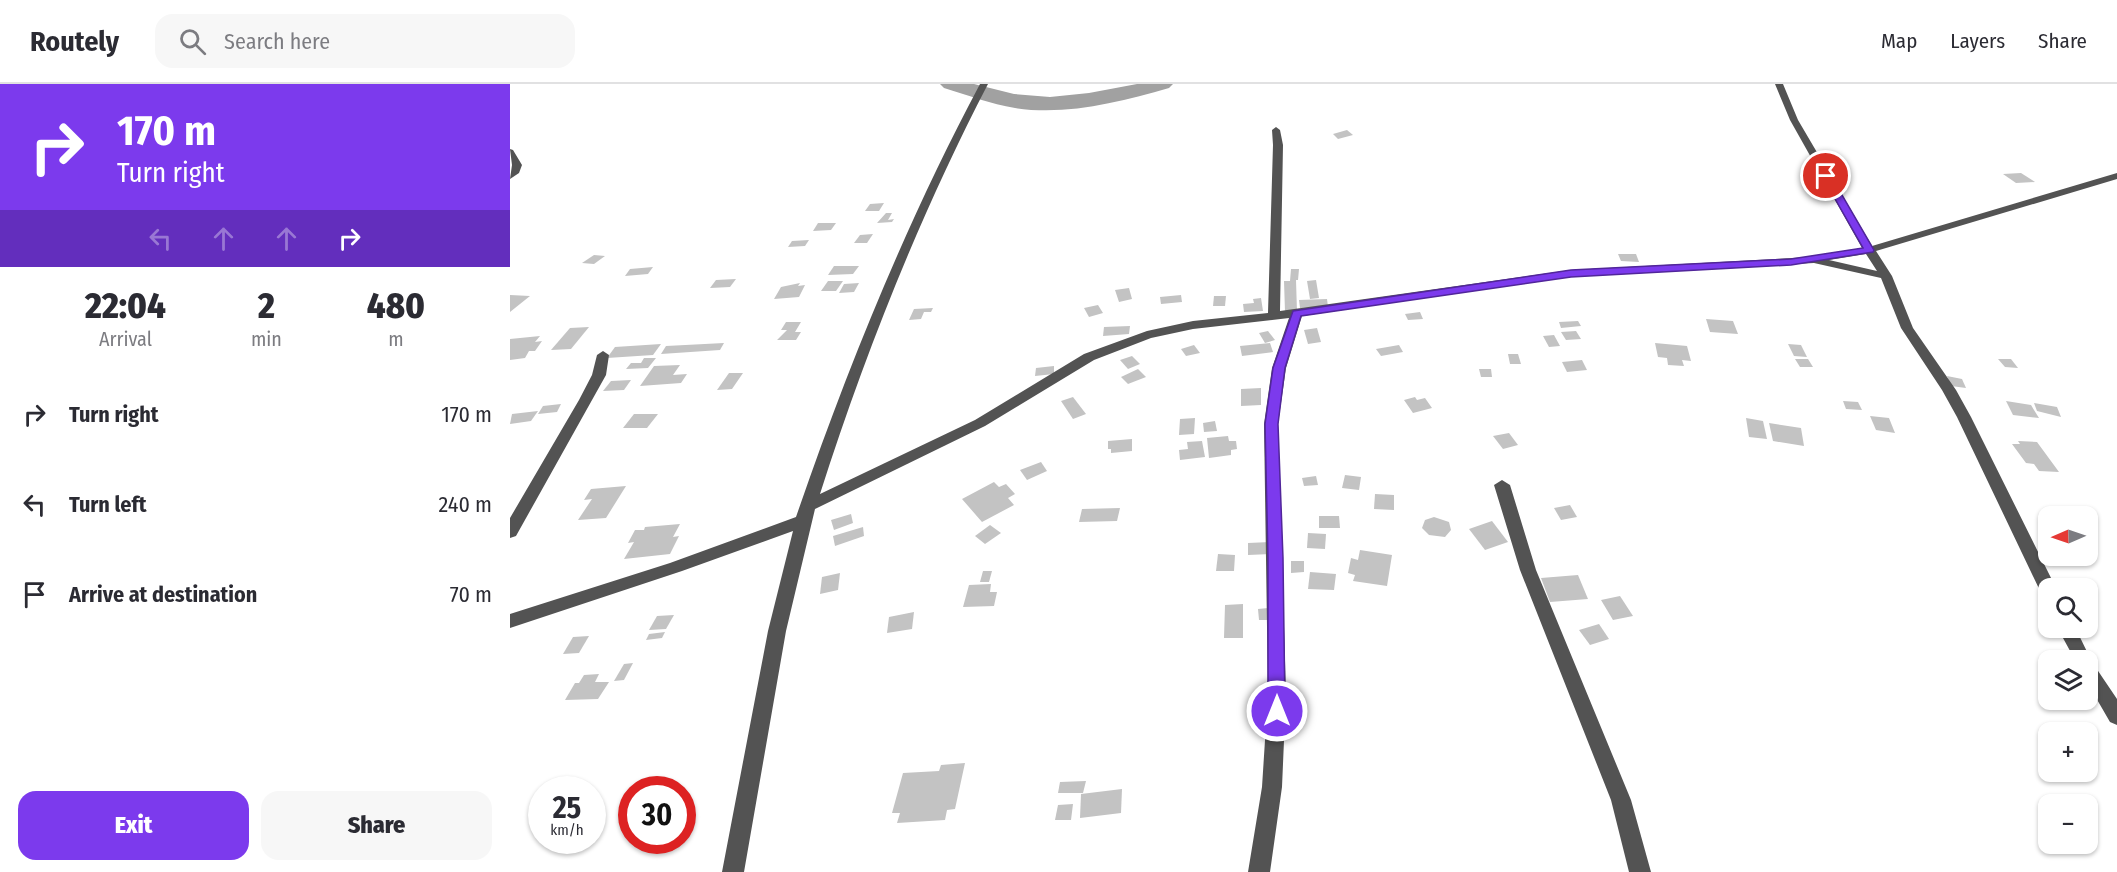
<!DOCTYPE html>
<meta charset="utf-8">
<style>
:root{--surface:#fff;--page:#f7f7f7;--text:#2b2b33;--muted:#7c7c81;--line:#e1e1e2;--accent:#7c3aed}
body{margin:0;font-family:"Fira Sans Condensed",sans-serif;background:var(--page);color:var(--text);height:100vh;display:flex;flex-direction:column;font-size:22px;white-space:nowrap}
*{box-sizing:border-box;margin:0}
p{font-size:20px;color:var(--muted)}
.icon{flex:none;width:33px;height:33px;fill:none;stroke:currentColor;stroke-width:2;stroke-linecap:round;stroke-linejoin:round}
.map{position:relative;flex:1;overflow:hidden}
.drawer{display:flex;flex-direction:column;background:var(--surface);width:510px}
.drawer>*{flex:none}
.hud{background:#7c3aed;color:#fff;overflow:hidden}
.needle{width:39px;rotate:268deg}
.controls{position:absolute;left:1528px;top:422px;display:grid;gap:12px}
.controls a{display:grid;place-items:center;width:60px;height:60px;border-radius:12px;background:var(--surface);box-shadow:0 2px 4px #0004;font-size:30px}
.speed{position:absolute;left:18px;top:692px;display:flex;gap:12px;font-size:30px;font-weight:700;text-align:center}
.speed>*{display:grid;place-content:center;width:78px;height:78px;border-radius:50%;background:var(--surface);box-shadow:0 2px 4px #0004;line-height:1}
.speed small{font-size:15px;font-weight:400}
.speed .limit{border:9px solid #d22;background:#fff;color:#111}
.pin{position:absolute;display:grid;place-items:center;width:51px;height:51px;color:#fff;margin:-26px;border:3px solid #fff;border-radius:50%;box-shadow:0 2px 6px #0007}
.me{position:absolute;width:66px;margin:-33px;rotate:0deg;stroke-linejoin:round;filter:drop-shadow(0 0 4px #0008)}
.turn{display:flex;align-items:center;gap:21px;height:126px;padding:0 18px;font-size:27px}
.turn .icon{width:78px;height:78px;stroke-width:2.5}
.turn b{display:block;font-size:42px;line-height:51px}
.lanes{display:flex;align-items:center;height:57px;padding:0 18px;background:#0003;justify-content:center;gap:30px;direction:ltr}
.lanes .off{opacity:.35}
.eta{display:flex;justify-content:space-evenly;align-items:center;height:102px;text-align:center}
.eta b{font-size:36px;font-weight:800;line-height:42px}
.primary-button{display:flex;gap:12px;margin-top:auto;padding:12px 18px}
.primary-button a{flex:1;height:69px;border-radius:18px;background:var(--accent);color:#fff;font-size:24px;font-weight:800;line-height:69px;text-align:center}
.primary-button a+a{background:var(--page);color:var(--text)}
ul{padding:0;list-style:none}
li{display:flex;align-items:center;gap:18px;height:90px;padding:0 18px}
li div{flex:1}
li b{display:block;font-size:22px}
li em{font-style:normal}
header{display:flex;align-items:center;gap:36px;box-sizing:border-box;height:84px;padding:0 30px;background:var(--surface);border-bottom:2px solid var(--line)}
header strong{font-size:28px}
nav{display:flex;gap:33px;margin-inline-start:auto;font-size:21px}
.search{width:420px;height:54px;background:var(--page);display:flex;align-items:center;gap:15px;box-sizing:border-box;padding:0 21px;border-radius:18px;color:var(--muted);font-size:22px}
main{display:flex;flex:1;min-height:0}
.map>svg:first-child{display:block}
.lines{fill:none;stroke-linecap:round;stroke-linejoin:round}
.river{fill:#a1a1a1;fill-rule:evenodd}
.building{fill:#c3c3c3}
.minor{fill:#535353;fill-rule:evenodd}
.route{fill:#7c3aed;stroke:#51269a;stroke-width:1.5}
</style>
<header>
<strong>Routely</strong>
<div class="search"><svg class="icon" aria-label="search" viewBox="0 0 24 24"><circle cx="10" cy="10" r="6"/><path d="M15 15l6 6"/></svg>Search here</div>
<nav><a>Map</a><a>Layers</a><a>Share</a></nav>
</header>
<main>
<section class="drawer">
<div class="hud">
<div class="turn"><svg class="icon" aria-label="right" viewBox="0 0 24 24"><path d="M7 20v-9h11M14 6l5 5-5 5"/></svg><div><b>170 m</b>Turn right</div></div>
<div class="lanes"><svg class="icon off" aria-label="left" viewBox="0 0 24 24"><path d="M17 20v-9H6M10 6l-5 5 5 5"/></svg><svg class="icon off" aria-label="ahead" viewBox="0 0 24 24"><path d="M12 20V5M6 11l6-6 6 6"/></svg><svg class="icon off" aria-label="ahead" viewBox="0 0 24 24"><path d="M12 20V5M6 11l6-6 6 6"/></svg><svg class="icon" aria-label="right" viewBox="0 0 24 24"><path d="M7 20v-9h11M14 6l5 5-5 5"/></svg></div>
</div>
<div class="eta">
<div><b>22:04</b><p>Arrival</p></div>
<div><b>2</b><p>min</p></div>
<div><b>480</b><p>m</p></div>
</div>
<ul>
<li><svg class="icon" aria-label="right" viewBox="0 0 24 24"><path d="M7 20v-9h11M14 6l5 5-5 5"/></svg><div><b>Turn right</b></div><em>170 m</em></li>
<li><svg class="icon" aria-label="left" viewBox="0 0 24 24"><path d="M17 20v-9H6M10 6l-5 5 5 5"/></svg><div><b>Turn left</b></div><em>240 m</em></li>
<li><svg class="icon" aria-label="arrive" viewBox="0 0 24 24"><path d="M6 21V4h12l-3 4 3 4H6"/></svg><div><b>Arrive at destination</b></div><em>70 m</em></li>
</ul>
<div class="primary-button"><a>Exit</a><a>Share</a></div>
</section>
<div class="map">
<svg width="1607" height="788" viewBox="0 0 1607 788">
<rect width="100%" height="100%" fill="#fff"/>
<g class="lines">
<path class="river" d="M 430,0 L 464,0 L 504,10 L 540,13 L 579,9 L 627,0 L 663,0 L 659,4 C 610,18 556,32 505,24 C 481,20 457,11 434,4 Z"/>
</g>
<g class="building">
<polygon points="837,46 843,51 828,55 823,50"/>
<polygon points="1511,89 1525,98 1506,99 1493,90"/>
<polygon points="374,119 369,127 355,127 360,120"/>
<polygon points="376,129 382,129 378,136 384,135 382,138 367,139"/>
<polygon points="308,139 326,139 321,146 303,147"/>
<polygon points="363,150 357,159 344,159 350,151"/>
<polygon points="299,156 295,162 278,163 282,157"/>
<polygon points="1108,170 1126,170 1129,178 1111,177"/>
<polygon points="84,171 95,172 84,180 72,179"/>
<polygon points="324,182 349,182 343,190 318,191"/>
<polygon points="143,183 138,190 115,192 120,185"/>
<polygon points="781,185 789,185 788,196 786,196 787,228 775,228 774,197 780,197"/>
<polygon points="226,195 220,203 200,204 206,196"/>
<polygon points="806,196 809,214 800,215 797,197"/>
<polygon points="318,197 333,197 326,207 311,207"/>
<polygon points="290,199 288,202 295,201 289,213 264,215 271,203"/>
<polygon points="349,199 344,208 329,209 334,200"/>
<polygon points="619,204 622,215 609,218 605,206"/>
<polygon points="0,211 20,212 0,228"/>
<polygon points="671,211 672,218 651,220 650,213"/>
<polygon points="704,212 716,212 715,222 703,222"/>
<polygon points="751,214 753,227 734,228 733,220 744,219 743,215"/>
<polygon points="817,215 818,223 790,224 789,216"/>
<polygon points="588,221 593,229 579,233 574,224"/>
<polygon points="423,224 421,228 414,228 411,235 399,236 404,225"/>
<polygon points="910,228 913,235 898,236 895,230"/>
<polygon points="1196,235 1223,237 1228,250 1200,248"/>
<polygon points="1068,237 1071,242 1051,244 1049,238"/>
<polygon points="276,238 291,238 285,248 291,248 286,256 267,256 277,246 271,246"/>
<polygon points="620,242 619,250 593,252 594,243"/>
<polygon points="79,243 61,265 41,266 60,244"/>
<polygon points="807,244 811,258 798,260 794,246"/>
<polygon points="758,247 765,256 755,259 749,249"/>
<polygon points="1066,247 1071,255 1056,256 1051,248"/>
<polygon points="1044,251 1050,262 1039,263 1033,252"/>
<polygon points="30,252 25,258 32,257 25,267 19,267 15,274 0,276 0,255"/>
<polygon points="214,259 210,266 151,270 156,262"/>
<polygon points="760,259 763,268 732,272 730,262"/>
<polygon points="1145,259 1177,262 1181,277 1172,276 1174,282 1158,281 1157,274 1148,273"/>
<polygon points="151,260 143,271 97,274 105,263"/>
<polygon points="1278,260 1291,261 1297,273 1284,272"/>
<polygon points="684,261 690,269 676,272 671,265"/>
<polygon points="889,261 893,268 871,272 866,265"/>
<polygon points="998,270 1008,270 1011,280 1000,280"/>
<polygon points="622,272 630,280 618,285 610,276"/>
<polygon points="134,274 146,274 138,284 116,285 121,279 131,279"/>
<polygon points="1285,275 1298,275 1303,283 1290,283"/>
<polygon points="1488,275 1501,275 1508,284 1495,283"/>
<polygon points="1072,276 1077,286 1057,288 1052,278"/>
<polygon points="170,281 163,291 177,290 171,299 130,302 144,282"/>
<polygon points="544,282 544,290 525,292 526,284"/>
<polygon points="628,285 636,293 618,300 611,293"/>
<polygon points="969,285 981,285 982,293 971,293"/>
<polygon points="219,289 233,289 222,305 207,306"/>
<polygon points="1437,292 1452,295 1456,304 1441,302"/>
<polygon points="121,296 114,306 93,307 101,297"/>
<polygon points="751,304 751,321 731,322 731,305"/>
<polygon points="563,313 576,330 563,335 551,317"/>
<polygon points="905,313 907,316 915,314 922,324 903,329 894,316"/>
<polygon points="1333,317 1348,318 1352,326 1336,325"/>
<polygon points="1496,317 1521,321 1529,334 1503,331"/>
<polygon points="1524,319 1547,323 1551,333 1527,327"/>
<polygon points="51,320 47,328 28,330 33,322"/>
<polygon points="28,327 21,337 0,340 2,330"/>
<polygon points="124,330 148,330 137,344 113,344"/>
<polygon points="1360,332 1379,334 1385,349 1366,346"/>
<polygon points="685,334 684,350 669,351 670,335"/>
<polygon points="1236,334 1253,337 1257,355 1239,353"/>
<polygon points="705,337 707,347 694,348 693,339"/>
<polygon points="1259,339 1291,344 1294,362 1263,357"/>
<polygon points="999,349 1008,361 993,365 983,352"/>
<polygon points="718,352 719,357 726,357 727,365 721,366 721,371 699,374 697,354"/>
<polygon points="622,355 622,367 601,369 601,365 598,365 598,357"/>
<polygon points="692,357 695,373 670,376 669,366 678,365 677,358"/>
<polygon points="1508,357 1527,358 1549,388 1529,387 1524,380 1516,379 1502,360 1510,360"/>
<polygon points="531,378 537,387 517,396 510,386"/>
<polygon points="835,391 851,393 849,406 832,404"/>
<polygon points="806,392 808,401 794,402 792,394"/>
<polygon points="484,398 489,403 496,400 505,410 498,414 504,421 472,438 452,415"/>
<polygon points="116,402 96,434 68,436 82,415 74,416 81,405"/>
<polygon points="865,410 884,411 884,426 864,425"/>
<polygon points="1060,421 1067,433 1051,436 1044,424"/>
<polygon points="610,424 607,437 569,438 572,425"/>
<polygon points="341,430 343,439 324,446 321,436"/>
<polygon points="809,432 829,432 830,444 809,444"/>
<polygon points="924,433 939,438 941,446 935,453 919,451 912,444 915,436"/>
<polygon points="982,437 998,458 975,466 959,445"/>
<polygon points="170,440 163,453 169,452 160,470 114,475 124,458 118,459 125,446 134,446 135,443"/>
<polygon points="480,441 491,449 475,460 465,452"/>
<polygon points="353,443 354,452 325,462 323,452"/>
<polygon points="798,449 816,450 815,465 797,464"/>
<polygon points="760,458 761,470 738,471 738,459"/>
<polygon points="850,466 882,471 877,502 843,497 845,491 838,489 841,474 848,476"/>
<polygon points="708,470 725,471 724,487 706,487"/>
<polygon points="781,477 794,477 794,488 781,489"/>
<polygon points="473,487 482,487 479,498 470,498"/>
<polygon points="800,488 826,490 824,506 798,505"/>
<polygon points="330,489 328,506 310,510 312,493"/>
<polygon points="1068,491 1078,515 1040,518 1031,494"/>
<polygon points="481,500 480,508 487,508 484,522 453,523 459,501"/>
<polygon points="1110,512 1123,532 1103,536 1091,516"/>
<polygon points="733,520 733,554 714,554 715,521"/>
<polygon points="758,524 759,536 749,536 748,525"/>
<polygon points="404,528 402,545 377,549 379,533"/>
<polygon points="164,531 156,545 139,546 147,532"/>
<polygon points="1089,540 1099,555 1080,561 1069,546"/>
<polygon points="155,548 152,554 136,556 139,550"/>
<polygon points="79,552 69,569 53,570 63,553"/>
<polygon points="123,579 114,596 104,597 114,580"/>
<polygon points="89,590 85,598 99,598 88,615 55,616 65,599 69,599 74,591"/>
<polygon points="455,679 445,725 437,726 435,736 387,739 390,729 382,729 393,689 429,687 431,681"/>
<polygon points="576,697 573,709 548,709 550,698"/>
<polygon points="612,705 611,729 570,734 571,710"/>
<polygon points="563,720 561,736 545,736 548,721"/>
</g>
<g class="lines">
<g class="minor">
<path d="M 470,0 L 478,0 C 410,131 355,269 310,410 L 465,336 L 574,270 L 637,247 L 683,237 L 758,229 L 763,61 L 762,46 L 766,43 L 770,46 L 773,61 L 770,227 L 1061,186 L 1300,173 L 1352,164 L 1280,36 L 1265,0 L 1273,0 L 1288,36 L 1362,162 L 1607,89 L 1607,95 L 1366,167 L 1382,192 L 1403,244 L 1446,306 L 1461,333 L 1546,504 L 1539,504 L 1539,515 L 1533,513 L 1447,333 L 1432,306 L 1391,244 L 1371,194 L 1304,179 L 1061,192 L 792,232 L 776,284 L 768,340 L 776,610 L 772,703 L 760,788 L 738,788 L 752,703 L 758,610 L 754,340 L 762,284 L 779,234 L 683,245 L 641,254 L 584,276 L 475,342 L 305,425 L 276,547 L 234,788 L 212,788 L 258,547 L 283,447 L 172,487 L 0,544 L 0,530 L 160,479 L 286,433 C 337,285 396,139 470,0 ZM 1356,170 L 1367,187 L 1319,176 Z"/>
<polygon points="0,65 3,66 12,81 9,89 0,95 2,81"/>
<polygon points="93,267 99,271 96,291 6,452 0,454 0,434 69,316 82,291 87,271"/>
<polygon points="992,396 1000,401 1026,486 1121,716 1141,788 1119,788 1101,716 1010,486 984,401"/>
<polygon points="1547,543 1565,543 1582,578 1607,615 1607,641 1600,638 1578,600 1578,576 1565,576"/>
</g>
</g>
<polygon class="route" points="1316,89 1321,92 1364,166 1363,168 1281,181 1061,193 791,232 775,284 768,340 773,474 775,627 773,632 767,634 761,632 758,627 758,474 755,340 763,284 783,227 1061,186 1281,175 1353,164 1312,92"/>
</svg>
<div class="controls">
<a><svg class="needle" viewBox="-14 -14 28 28"><path d="M0-13l5 13h-10z" fill="#e53935"/><path d="M0 13l5-13h-10z" fill="#7c7c81"/></svg></a>
<a><svg class="icon" aria-label="search" viewBox="0 0 24 24"><circle cx="10" cy="10" r="6"/><path d="M15 15l6 6"/></svg></a>
<a><svg class="icon" aria-label="layers" viewBox="0 0 24 24"><path d="M12 4l9 5-9 5-9-5zM3 14l9 5 9-5"/></svg></a>
<a>+</a>
<a>−</a>
</div>
<div class="speed"><div>25<small>km/h</small></div><div class="limit">30</div></div>
<div class="pin" style="left:1316px;top:92px;background:#d93025"><svg class="icon" aria-label="arrive" viewBox="0 0 24 24"><path d="M6 21V4h12l-3 4 3 4H6"/></svg></div>
<svg class="me" style="left:767px;top:627px" viewBox="-20 -20 40 40"><circle r="17" fill="#7c3aed" stroke="#fff" stroke-width="3"/><path d="M0-11L8 9 0 5-8 9z" fill="#fff"/></svg>
</div>
</main>
